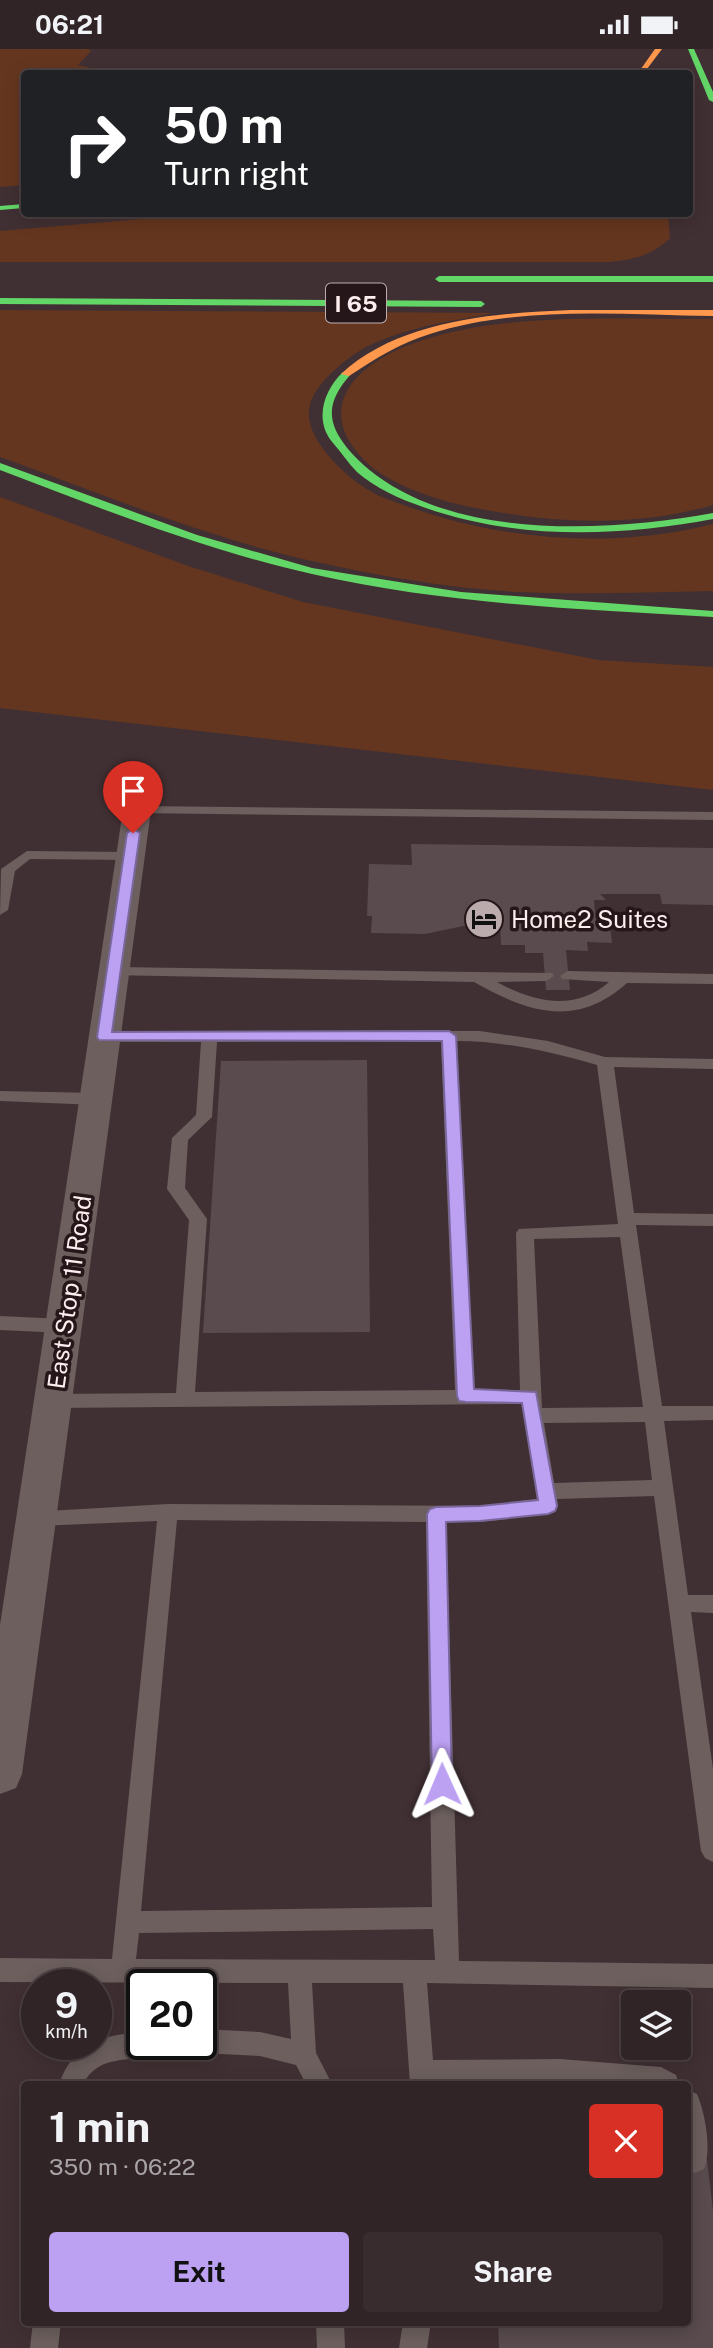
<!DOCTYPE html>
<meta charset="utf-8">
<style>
:root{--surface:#312426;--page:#392c2e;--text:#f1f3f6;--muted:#a8a4a7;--line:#4c4143;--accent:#bca0f2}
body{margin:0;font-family:"Public Sans",sans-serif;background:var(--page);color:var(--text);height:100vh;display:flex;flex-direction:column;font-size:26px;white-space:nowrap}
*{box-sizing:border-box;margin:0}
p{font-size:23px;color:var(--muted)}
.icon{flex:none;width:38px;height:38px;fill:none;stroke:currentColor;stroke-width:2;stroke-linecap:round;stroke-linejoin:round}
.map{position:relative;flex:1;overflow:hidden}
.sheet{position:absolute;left:21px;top:2032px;width:670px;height:245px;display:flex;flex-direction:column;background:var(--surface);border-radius:7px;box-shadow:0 4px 18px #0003,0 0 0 2px var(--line)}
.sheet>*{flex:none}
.top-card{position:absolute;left:21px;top:21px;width:672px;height:147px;border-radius:7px;box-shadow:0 4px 18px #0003,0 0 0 2px var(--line);background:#202124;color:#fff;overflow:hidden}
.fabs{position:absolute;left:621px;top:1941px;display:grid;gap:14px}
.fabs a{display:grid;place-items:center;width:70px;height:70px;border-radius:7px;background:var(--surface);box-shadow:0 4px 18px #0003,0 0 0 2px var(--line);font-size:35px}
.speed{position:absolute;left:21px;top:1920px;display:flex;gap:14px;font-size:35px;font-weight:700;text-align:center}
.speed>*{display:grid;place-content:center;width:91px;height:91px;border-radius:50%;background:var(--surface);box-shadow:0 4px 18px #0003,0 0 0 2px var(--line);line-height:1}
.speed small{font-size:18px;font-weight:400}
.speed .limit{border:4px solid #111;border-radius:10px;background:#fff;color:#111}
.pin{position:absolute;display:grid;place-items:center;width:60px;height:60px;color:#fff;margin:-72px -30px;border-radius:50% 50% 50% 0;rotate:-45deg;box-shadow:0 0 7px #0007}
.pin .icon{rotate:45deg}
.me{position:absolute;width:77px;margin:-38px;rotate:359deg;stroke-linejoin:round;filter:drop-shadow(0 0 5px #0008)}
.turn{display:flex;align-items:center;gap:24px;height:147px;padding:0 28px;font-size:32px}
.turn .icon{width:91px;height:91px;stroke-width:2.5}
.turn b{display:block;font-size:49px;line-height:60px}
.round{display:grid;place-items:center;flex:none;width:74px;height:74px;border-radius:7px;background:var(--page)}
.headline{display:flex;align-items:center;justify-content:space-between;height:119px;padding:0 28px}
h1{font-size:42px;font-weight:700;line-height:52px}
.cta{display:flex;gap:14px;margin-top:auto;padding:14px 28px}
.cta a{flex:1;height:80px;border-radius:7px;background:var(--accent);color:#111;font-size:28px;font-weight:700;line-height:80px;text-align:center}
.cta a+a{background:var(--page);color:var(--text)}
.status{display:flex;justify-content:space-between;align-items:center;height:49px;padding:0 35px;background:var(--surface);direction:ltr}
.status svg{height:19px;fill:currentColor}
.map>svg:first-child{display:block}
.green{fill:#65361f}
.building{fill:#594b4e}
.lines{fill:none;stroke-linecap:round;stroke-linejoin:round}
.lane{fill:#6c5f5e;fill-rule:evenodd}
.street{fill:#6c5f5e;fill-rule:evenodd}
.fast{fill:#63d668;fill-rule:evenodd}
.slow{fill:#ff974d;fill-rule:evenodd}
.route{fill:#bca0f2;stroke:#7a689d;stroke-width:2}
.labels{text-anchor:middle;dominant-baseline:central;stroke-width:7;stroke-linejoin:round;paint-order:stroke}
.shield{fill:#251719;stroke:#bdadaf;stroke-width:2}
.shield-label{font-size:23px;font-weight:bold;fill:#feedef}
.poi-label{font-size:24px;fill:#feedef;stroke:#251719;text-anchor:start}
.street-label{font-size:24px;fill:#feedef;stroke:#251719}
</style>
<div class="status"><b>06:21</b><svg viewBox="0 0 49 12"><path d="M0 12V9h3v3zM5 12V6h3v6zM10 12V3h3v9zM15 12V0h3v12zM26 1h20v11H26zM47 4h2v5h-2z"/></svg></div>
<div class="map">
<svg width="713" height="2299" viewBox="0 0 713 2299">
<rect width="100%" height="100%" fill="#413033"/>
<g class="green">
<polygon points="0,0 88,0 91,2 78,16 112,24 24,24 24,136 0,138"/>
<path d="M 201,165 L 668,165 L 670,189 C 651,207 635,210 610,213 L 0,213 L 0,182 Z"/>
<path d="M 0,261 L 493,264 C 454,272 412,277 375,294 C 352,303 313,334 309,360 C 305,391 346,428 370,442 C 381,449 396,453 409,458 C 504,492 615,500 713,475 L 713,542 C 648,543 582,546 517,543 C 448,539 378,527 312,512 C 205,488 102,445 0,408 Z"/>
<path d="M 713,270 L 713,456 C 630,480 540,474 457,455 C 430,449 385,432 366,413 C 311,359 356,315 414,294 C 505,262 617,271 713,270 Z"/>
<polygon points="0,448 188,517 303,553 598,611 713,618 713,741 0,659"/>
</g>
<g class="building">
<polygon points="411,795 713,799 713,856 662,855 660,845 600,845 606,851 594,851 596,875 610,875 612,894 587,893 588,902 566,901 570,941 546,941 543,904 525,904 525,896 501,896 500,874 478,874 425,885 371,884 372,867 367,867 369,815 412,816"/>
<polygon points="367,1011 370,1283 203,1284 221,1012"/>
<polygon points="688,2111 707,2111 713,2162 713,2299 499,2299 498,2273 688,2273"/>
</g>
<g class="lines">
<g class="lane">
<polygon points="137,757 713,763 713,771 132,764 132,758"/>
<polygon points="27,802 130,803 137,807 130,811 30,810 15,822 8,861 0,866 1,820"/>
<path d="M 114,918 L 552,924 L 554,927 L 546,932 L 497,933 C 532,953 575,963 609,933 L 562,930 L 560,927 L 568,922 L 713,925 L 713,935 L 627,934 C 576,980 527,963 474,933 L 108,926 L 106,923 L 108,920 Z"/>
<path d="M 209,982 L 480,982 L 548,992 L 605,1008 L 713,1010 L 713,1020 L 614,1018 L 634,1164 L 713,1165 L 713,1177 L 636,1176 L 662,1357 L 713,1357 L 713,1371 L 664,1372 L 688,1546 L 713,1546 L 713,1564 L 691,1563 L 713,1720 L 713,1813 L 705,1809 L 701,1802 L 654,1447 L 557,1450 L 558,1457 L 555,1463 L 548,1465 L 480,1473 L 446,1473 L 459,1912 L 713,1915 L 713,1939 L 427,1934 L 433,2011 L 560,2010 L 661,2018 L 676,2026 L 679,2035 L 410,2035 L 403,1934 L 312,1934 L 316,2004 L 332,2035 L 306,2035 L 296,2016 L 260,2007 L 201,2004 L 192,2001 L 190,1995 L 201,1995 L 201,1980 L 260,1983 L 291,1990 L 288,1934 L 0,1933 L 0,1909 L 112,1910 L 157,1472 L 37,1477 L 30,1475 L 27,1469 L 30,1463 L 168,1455 L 480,1457 L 537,1450 L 522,1355 L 53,1359 L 46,1357 L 43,1352 L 46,1347 L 53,1345 L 176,1344 L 189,1171 L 167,1140 L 172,1089 L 196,1066 L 201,993 L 105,993 L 97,988 L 105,983 ZM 441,992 L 455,1341 L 195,1343 L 207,1170 L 185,1139 L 188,1091 L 212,1068 L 217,993 ZM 457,992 C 505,992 551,1003 597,1016 L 618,1175 L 519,1180 L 516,1184 L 520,1341 L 474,1341 ZM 620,1188 L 643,1358 L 542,1359 L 534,1190 ZM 645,1373 L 652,1431 L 554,1434 L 544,1374 ZM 177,1471 L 426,1473 L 432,1858 L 141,1862 ZM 433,1880 L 435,1911 L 136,1910 L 139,1884 Z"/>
<polygon points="0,1042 97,1044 105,1050 97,1056 0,1052"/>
<polygon points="0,1267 64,1270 71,1272 73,1277 71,1282 64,1284 0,1281"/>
<path d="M 142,1983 L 142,1995 L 162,1995 L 159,2004 C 131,2015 100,2003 83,2035 L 59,2035 C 74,1994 100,1986 142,1983 Z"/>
<path d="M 688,2041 L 697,2045 C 705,2064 712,2101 704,2120 L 695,2124 L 688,2121 Z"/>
<polygon points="33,2273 61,2273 58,2299 30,2299"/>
<polygon points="316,2273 344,2273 345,2299 317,2299"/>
<polygon points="403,2273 431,2273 427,2299 399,2299"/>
</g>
<polygon class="street" points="137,752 147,755 151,761 22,1725 16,1739 0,1745 0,1576 123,761 127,755"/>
<g class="fast">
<polygon points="688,0 694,0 713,43 713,53 709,51"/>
<polygon points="24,155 24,159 0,161 0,157"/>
<polygon points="713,227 713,233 439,233 435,230 439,227"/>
<polygon points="0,249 481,252 485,255 481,258 0,255"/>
<path d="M 343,323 L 351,325 C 327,352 325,372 348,400 C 429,494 602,484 713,464 L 713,470 C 617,488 516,491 423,458 C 400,450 375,439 357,423 C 348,414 341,403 333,394 C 314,372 323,342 343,323 Z"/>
<path d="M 0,414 L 197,486 L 312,519 L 461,543 L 713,562 L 713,568 C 579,560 443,555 312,525 C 205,501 102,460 0,421 Z"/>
</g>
<g class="slow">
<polygon points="655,0 662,0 644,24 638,24"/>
<path d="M 571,261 L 713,261 L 713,267 C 621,266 519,256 430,285 C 400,294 375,310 349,327 L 341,325 C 399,271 496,264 571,261 Z"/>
</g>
</g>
<polygon class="route" points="133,780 140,784 112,983 449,982 456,987 474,1340 536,1343 557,1457 555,1462 548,1465 480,1472 446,1473 452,1735 449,1741 442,1744 435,1741 432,1735 427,1465 430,1460 436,1458 480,1457 538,1451 522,1354 466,1353 459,1352 457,1347 442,992 99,991 97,988 127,784"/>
<defs>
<symbol id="hotel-disc" viewBox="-11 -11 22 22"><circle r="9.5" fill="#bcabad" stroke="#251719"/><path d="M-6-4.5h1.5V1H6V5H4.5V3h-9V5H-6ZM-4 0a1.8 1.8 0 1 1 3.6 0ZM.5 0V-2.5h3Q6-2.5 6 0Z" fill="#111"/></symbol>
</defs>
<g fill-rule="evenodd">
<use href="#hotel-disc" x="462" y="848" width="44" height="44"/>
</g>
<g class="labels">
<rect class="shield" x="326" y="234.5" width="60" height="39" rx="5"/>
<g class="shield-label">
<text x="356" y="254">I 65</text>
</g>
<g class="poi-label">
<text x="511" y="870">Home2 Suites</text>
</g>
<g class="street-label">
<text transform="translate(69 1243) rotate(-82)">East Stop 11 Road</text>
</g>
</g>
</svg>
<div class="fabs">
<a><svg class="icon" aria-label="layers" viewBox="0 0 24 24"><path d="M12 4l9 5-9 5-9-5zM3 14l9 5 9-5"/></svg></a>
</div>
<div class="speed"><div>9<small>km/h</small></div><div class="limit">20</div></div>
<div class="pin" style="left:133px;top:784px;background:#d93025"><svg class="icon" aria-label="arrive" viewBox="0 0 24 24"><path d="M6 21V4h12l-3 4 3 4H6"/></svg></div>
<svg class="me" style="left:442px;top:1735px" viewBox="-20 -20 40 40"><path d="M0-17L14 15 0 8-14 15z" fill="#bca0f2" stroke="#fff" stroke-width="4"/></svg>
<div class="top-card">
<div class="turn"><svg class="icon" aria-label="right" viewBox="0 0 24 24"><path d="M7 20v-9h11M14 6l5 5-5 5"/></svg><div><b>50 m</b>Turn right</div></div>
</div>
<section class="sheet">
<div class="headline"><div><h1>1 min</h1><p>350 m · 06:22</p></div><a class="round" style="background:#d93025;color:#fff"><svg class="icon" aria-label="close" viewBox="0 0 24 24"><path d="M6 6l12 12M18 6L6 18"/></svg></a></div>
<div class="cta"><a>Exit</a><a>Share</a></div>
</section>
</div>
